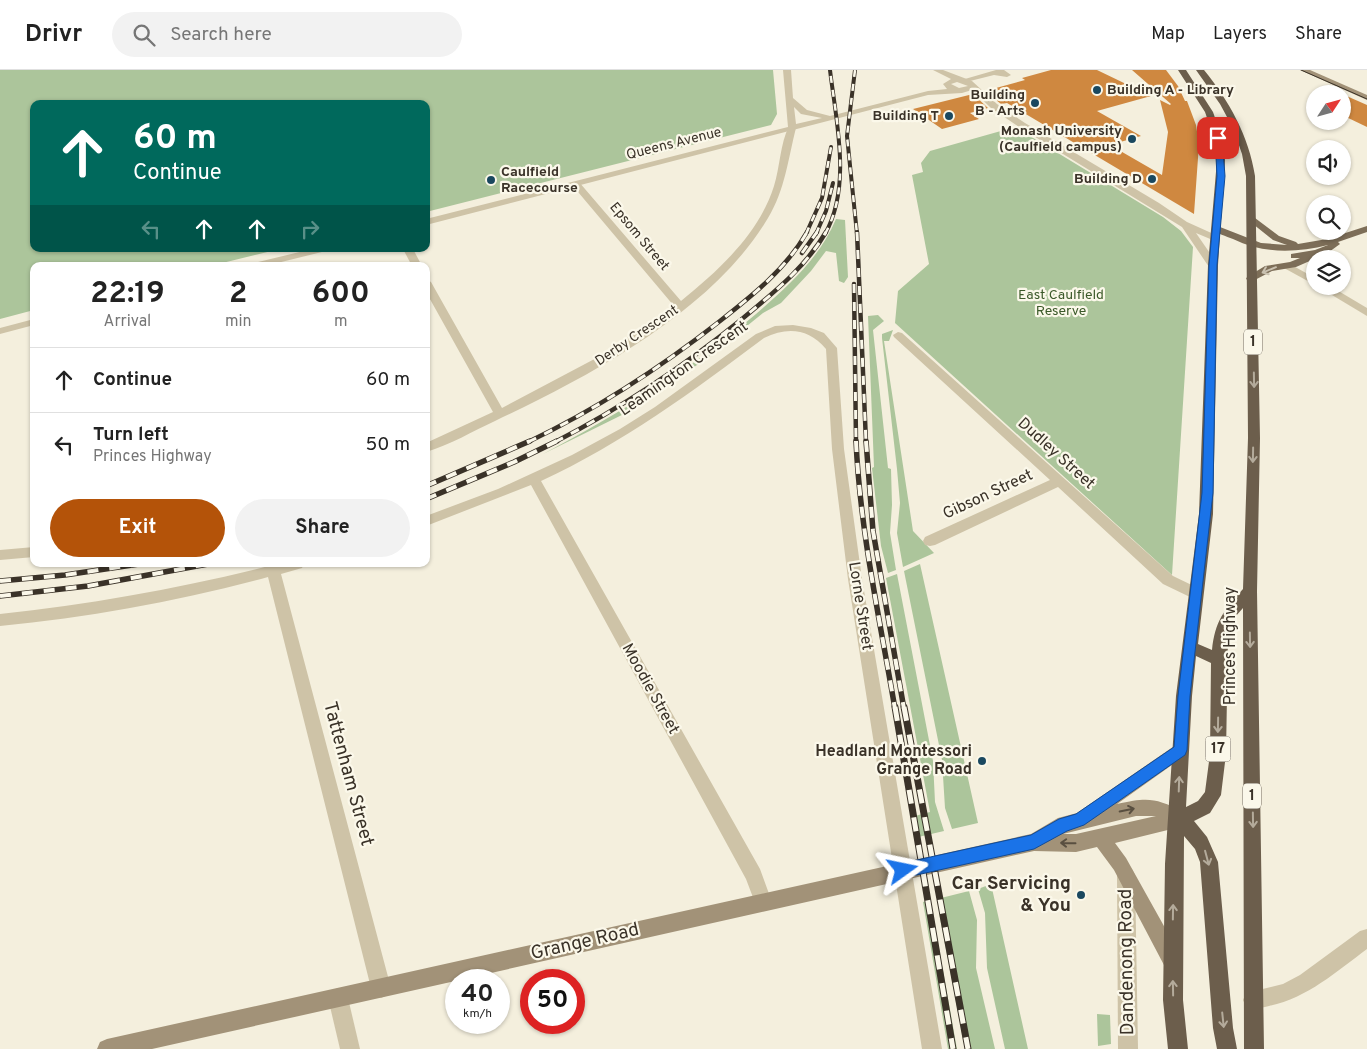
<!DOCTYPE html>
<style>
:root{--surface:#fff;--page:#f2f2f2;--text:#222;--muted:#767676;--line:#e0e0e0;--accent:#b45309}
body{margin:0;font-family:Overpass,sans-serif;background:var(--page);color:var(--text);height:100vh;display:flex;flex-direction:column;font-size:19px;white-space:nowrap}
*{box-sizing:border-box;margin:0}
p{font-size:16px;color:var(--muted)}
.icon{flex:none;width:28px;height:28px;fill:none;stroke:currentColor;stroke-width:2;stroke-linecap:round;stroke-linejoin:round}
.map{position:relative;flex:1;overflow:hidden}
.side{position:absolute;left:30px;top:192px;width:400px;height:305px;display:flex;flex-direction:column;background:var(--surface);border-radius:10px;box-shadow:0 1px 4px #0004}
.side>*{flex:none}
.hud{position:absolute;left:30px;top:30px;width:400px;height:152px;border-radius:10px;box-shadow:0 1px 4px #0004;background:#00695c;color:#fff;overflow:hidden}
.needle{width:32px;rotate:54deg}
.tools{position:absolute;left:1306px;top:15px;display:grid;gap:10px}
.tools a{display:grid;place-items:center;width:45px;height:45px;border-radius:50%;background:var(--surface);box-shadow:0 1px 4px #0004;font-size:25px}
.speed{position:absolute;left:445px;top:899px;display:flex;gap:10px;font-size:25px;font-weight:700;text-align:center}
.speed>*{display:grid;place-content:center;width:65px;height:65px;border-radius:50%;background:var(--surface);box-shadow:0 1px 4px #0004;line-height:1}
.speed small{font-size:12px;font-weight:400}
.speed .limit{border:8px solid #d22;background:#fff;color:#111}
.pin{position:absolute;display:grid;place-items:center;width:42px;height:42px;color:#fff;margin:-21px;border-radius:10px;box-shadow:0 2px 8px #0006}
.me{position:absolute;width:55px;margin:-28px;rotate:78deg;stroke-linejoin:round;filter:drop-shadow(0 0 4px #0008)}
.turn{display:flex;align-items:center;gap:18px;height:105px;padding:0 20px;font-size:22px}
.turn .icon{width:65px;height:65px;stroke-width:2.5}
.turn b{display:block;font-size:35px;line-height:42px}
.lanes{display:flex;align-items:center;height:48px;padding:0 20px;background:#0003;justify-content:center;gap:25px;direction:ltr}
.lanes .off{opacity:.35}
.eta{display:flex;justify-content:space-evenly;align-items:center;height:85px;text-align:center}
.eta b{font-size:30px;font-weight:700;line-height:35px}
.cta{display:flex;gap:10px;margin-top:auto;padding:10px 20px}
.cta a{flex:1;height:58px;border-radius:30px;background:var(--accent);color:#fff;font-size:20px;font-weight:700;line-height:58px;text-align:center}
.cta a+a{background:var(--page);color:var(--text)}
ul{padding:0;list-style:none}
li{display:flex;align-items:center;gap:15px;height:65px;padding:0 20px;border-top:1px solid var(--line)}
li div{flex:1}
li b{display:block;font-size:19px}
li em{font-style:normal}
header{display:flex;align-items:center;gap:30px;box-sizing:border-box;height:70px;padding:0 25px;background:var(--surface);border-bottom:1px solid var(--line)}
header strong{font-size:24px}
nav{display:flex;gap:28px;margin-inline-start:auto;font-size:18px}
.search{width:350px;height:45px;background:var(--page);display:flex;align-items:center;gap:12px;box-sizing:border-box;padding:0 18px;border-radius:28px;color:var(--muted);font-size:19px}
.map>svg:first-child{display:block}
.green{fill:#acc59b}
.building{fill:#cf8840}
.lines{fill:none;stroke-linecap:round;stroke-linejoin:round}
.minor{fill:#cec3a7;fill-rule:evenodd}
.tertiary{fill:#cec3a7;fill-rule:evenodd}
.secondary{fill:#a29278;fill-rule:evenodd}
.primary{fill:#7d6e58;fill-rule:evenodd}
.trunk{fill:#6c5e4c;fill-rule:evenodd}
.tram{stroke:#3a3228;stroke-width:1}
.rail-far3-casing{stroke:#3a3228;stroke-width:4}
.rail-far2-casing{stroke:#3a3228;stroke-width:4.5}
.rail-far1-casing{stroke:#3a3228;stroke-width:5.5}
.rail-casing{stroke:#3a3228;stroke-width:7}
.rail-far3{stroke:#fbf8ea;stroke-width:2.5;stroke-dasharray:7;stroke-linecap:butt}
.rail-far2{stroke:#fbf8ea;stroke-width:3;stroke-dasharray:9;stroke-linecap:butt}
.rail-far1{stroke:#fbf8ea;stroke-width:4;stroke-dasharray:11;stroke-linecap:butt}
.rail{stroke:#fbf8ea;stroke-width:5;stroke-dasharray:14;stroke-linecap:butt}
.oneway{stroke:#c9c1b0}
.oneway2{stroke:#b4ab9b}
.oneway3{stroke:#594f40}
.route{fill:#1a73e8;stroke:#114b97}
.poi-dot{fill:#1a485f;stroke:#fbf8ea;stroke-width:2}
.labels{text-anchor:middle;dominant-baseline:central;stroke-width:4.5;stroke-linejoin:round;paint-order:stroke}
.far-poi-label{font-size:14px;font-weight:bold;fill:#3a3228;stroke:#fbf8ea;text-anchor:end}
.far-street-label{font-size:14px;fill:#3a3228;stroke:#fbf8ea}
.far-park-label{font-size:14px;fill:#3c5a2a;stroke:#fbf8ea}
.shield{fill:#fbf8ea;stroke:#746d62;stroke-width:1}
.shield-label{font-size:15px;font-weight:bold;fill:#3a3228}
.street-label{font-size:16px;fill:#3a3228;stroke:#fbf8ea}
.poi-label{font-size:16px;font-weight:bold;fill:#3a3228;stroke:#fbf8ea;text-anchor:end}
.near-street-label{font-size:19px;fill:#3a3228;stroke:#fbf8ea}
.near-poi-label{font-size:19px;font-weight:bold;fill:#3a3228;stroke:#fbf8ea;text-anchor:end}
</style>
<header>
<strong>Drivr</strong>
<div class="search"><svg class="icon" aria-label="search" viewBox="0 0 24 24"><circle cx="10" cy="10" r="6"/><path d="M15 15l6 6"/></svg>Search here</div>
<nav><a>Map</a><a>Layers</a><a>Share</a></nav>
</header>
<div class="map">
<svg width="1367" height="979" viewBox="0 0 1367 979">
<rect width="100%" height="100%" fill="#f4efdd"/>
<g class="green">
<polygon points="0,0 773,0 777,44 771,55 426,142 426,34 34,34 34,179 280,179 210,196 34,196 34,240 0,249"/>
<polygon points="1015,57 1163,147 1181,161 1193,177 1172,505 895,253 898,221 929,194 912,105 923,102 921,93 930,81"/>
<path d="M 836,149 L 845,150 L 848,207 L 844,213 L 839,211 L 836,183 L 826,181 L 811,201 L 781,233 L 763,243 L 710,286 L 632,340 L 543,384 C 621,343 688,301 756,244 C 788,216 819,189 836,149 Z"/>
<polygon points="878,245 884,251 873,260 888,398 891,399 892,435 890,463 896,500 888,503 881,476 872,398 874,397 868,246"/>
<polygon points="893,260 889,271 884,271 913,461 934,483 903,497 897,463 900,433 897,399 882,268 882,264"/>
<polygon points="920,494 978,753 952,759 945,738 942,690 904,501"/>
<polygon points="897,504 933,691 935,732 944,761 914,768 911,747 930,742 886,508"/>
<polygon points="991,814 1028,979 1005,979 987,898 985,843 978,819"/>
<polygon points="969,821 977,850 976,898 995,979 965,979 940,848 937,829"/>
<polygon points="930,830 934,850 957,979 948,979 923,832"/>
<polygon points="1097,944 1110,945 1111,974 1098,976"/>
</g>
<g class="building">
<polygon points="1051,0 1097,0 1151,26 1097,41 1141,66 1110,75 1162,105 1168,62 1160,30 1170,35 1171,34 1132,0 1166,0 1178,16 1185,31 1187,31 1196,55 1199,74 1194,144 1007,33 1001,34 985,21 1025,10 1022,8"/>
<polygon points="973,24 988,38 970,43 979,49 942,59 913,39"/>
<polygon points="1342,24 1367,35 1367,57 1342,45"/>
</g>
<g class="lines">
<g class="minor">
<polygon points="996,0 1004,0 1011,5 1007,7 994,5 962,13 958,11"/>
<path d="M 789,56 L 796,58 C 788,89 785,120 768,148 C 713,241 590,306 495,351 C 473,361 450,375 426,382 L 426,373 L 493,342 L 426,222 L 426,209 L 431,212 L 502,338 L 602,285 L 674,236 L 573,116 L 573,112 L 579,112 L 681,231 C 719,200 759,164 774,116 C 780,97 780,74 789,56 Z"/>
<polygon points="403,179 413,179 422,196 412,196"/>
<polygon points="1288,193 1315,208 1315,215 1284,198 1283,196"/>
<polygon points="1317,216 1330,216 1367,238 1367,246"/>
<path d="M 793,255 L 811,258 L 824,263 L 837,278 L 844,379 L 862,509 L 942,979 L 922,979 L 848,509 L 832,379 L 826,279 C 808,258 787,257 764,268 C 692,322 623,373 541,411 L 760,799 L 772,832 L 769,838 L 763,841 L 757,838 L 746,809 L 531,415 L 426,456 L 426,446 L 498,419 L 572,385 L 620,359 L 655,337 L 756,264 L 775,256 Z"/>
<polygon points="898,262 902,263 1173,506 1200,519 1202,523 1200,527 1195,529 1190,527 1163,514 1058,417 935,475 930,476 925,475 923,471 925,467 1050,410 894,267 893,265"/>
<polygon points="34,477 34,487 0,490 0,480"/>
<path d="M 277,494 L 304,494 L 302,498 L 281,504 L 391,918 L 388,925 L 381,928 L 374,925 L 371,918 L 268,507 C 180,531 90,547 0,556 L 0,544 C 94,534 186,517 277,494 Z"/>
<polygon points="1126,796 1132,799 1135,805 1138,979 1118,979 1117,805 1120,799"/>
<path d="M 1367,859 L 1367,879 C 1336,902 1307,928 1269,936 C 1260,938 1254,940 1246,937 L 1243,930 L 1246,923 L 1283,914 L 1300,905 L 1360,861 Z"/>
<polygon points="338,918 345,921 348,928 360,979 340,979 328,928 331,921"/>
</g>
<g class="tertiary">
<path d="M 783,0 L 791,0 L 793,28 L 807,40 L 830,46 L 928,21 L 947,19 L 943,14 L 951,9 L 933,0 L 943,0 L 972,11 L 997,34 L 1025,53 L 1159,133 L 1187,152 L 1218,166 L 1220,168 L 1215,171 L 1196,163 L 1218,195 L 1217,197 L 1209,197 L 1182,157 L 1019,57 L 991,38 L 972,20 L 962,23 L 928,25 L 426,155 L 426,149 L 788,57 ZM 957,12 L 968,16 L 959,18 L 951,14 ZM 794,37 L 801,44 L 822,48 L 796,54 Z"/>
<polygon points="312,179 328,179 326,181 265,196 249,196 250,194"/>
<polygon points="34,249 34,255 0,264 0,258"/>
</g>
<g class="secondary">
<polygon points="1300,0 1310,0 1367,25 1367,30"/>
<path d="M 1180,672 L 1186,675 L 1188,680 L 1186,685 L 1117,734 C 1149,727 1155,728 1184,742 L 1187,750 L 1184,756 L 1115,773 L 1126,788 L 1179,883 L 1181,890 L 1179,897 L 1172,899 L 1165,897 L 1114,800 L 1097,777 L 1076,782 L 1034,781 L 152,979 L 97,979 L 100,972 L 107,969 L 1031,764 L 1058,748 L 1077,743 ZM 1136,746 L 1156,746 L 1076,764 L 1063,764 Z"/>
</g>
<path class="primary" d="M 1251,145 L 1279,166 L 1296,172 L 1298,174 L 1327,169 L 1367,156 L 1367,162 L 1338,172 L 1340,174 L 1329,182 L 1313,186 L 1312,190 L 1296,197 L 1272,201 L 1251,212 L 1246,209 L 1247,207 L 1265,196 L 1290,192 L 1300,188 L 1291,188 L 1291,184 L 1315,180 L 1328,175 C 1295,183 1264,184 1233,169 C 1226,166 1217,164 1212,159 L 1214,157 L 1220,157 L 1261,173 L 1287,175 L 1273,170 L 1248,150 L 1248,146 Z"/>
<path class="trunk" d="M 1178,0 L 1186,0 L 1213,42 L 1221,65 L 1225,90 L 1218,195 L 1213,444 L 1198,574 L 1212,580 C 1215,551 1224,540 1243,519 L 1248,368 L 1246,106 L 1242,84 L 1233,58 L 1220,34 L 1196,0 L 1204,0 C 1229,31 1249,66 1255,106 L 1260,368 L 1257,521 L 1264,979 L 1244,979 L 1243,538 L 1235,547 L 1228,566 L 1226,684 L 1221,725 L 1210,743 L 1194,751 L 1207,767 L 1218,792 L 1233,958 L 1237,979 L 1217,979 L 1213,958 L 1200,792 L 1195,779 L 1184,766 L 1183,930 L 1188,979 L 1168,979 L 1163,930 L 1165,794 L 1176,626 L 1199,444 L 1208,195 L 1217,90 L 1213,65 L 1205,42 ZM 1196,586 L 1211,593 L 1210,684 L 1205,722 L 1198,731 L 1186,737 L 1192,626 Z"/>
<polyline class="tram" points="1301,0 1367,29"/>
<defs>
<g id="rail-far3">
<polyline points="855,0 847,66 857,164"/>
<polyline points="806,164 822,128 831,77"/>
<polyline points="816,164 826,141 833,113"/>
<path d="M 825,164 C 852,116 836,51 830,0"/>
</g>
<g id="rail-far2">
<polyline points="857,162 866,372"/>
<polyline points="802,183 817,162"/>
<polyline points="854,214 856,372"/>
<path d="M 528,372 C 597,339 660,298 720,251 C 753,225 786,199 807,162"/>
<path d="M 555,372 C 621,338 684,296 742,249 C 773,223 805,198 826,162"/>
</g>
<g id="rail-far1">
<path d="M 856,371 C 860,461 880,550 895,639"/>
<polyline points="866,371 873,461 904,639"/>
<polyline points="426,416 530,371"/>
<polyline points="426,429 514,392 557,371"/>
<polyline points="0,511 65,505 139,494"/>
<polyline points="0,526 88,516 208,494"/>
</g>
<g id="rail">
<polyline points="895,637 953,979"/>
<polyline points="904,637 968,979"/>
</g>
</defs>
<use href="#rail-far3" class="rail-far3-casing"/>
<use href="#rail-far2" class="rail-far2-casing"/>
<use href="#rail-far1" class="rail-far1-casing"/>
<use href="#rail" class="rail-casing"/>
<use href="#rail-far3" class="rail-far3"/>
<use href="#rail-far2" class="rail-far2"/>
<use href="#rail-far1" class="rail-far1"/>
<use href="#rail" class="rail"/>
</g>
<defs><path id="oneway-shaft" d="M-6 0H5M1.5-3L5.5 0L1.5 3" fill="none" stroke-width="1.6" stroke-linecap="round" stroke-linejoin="round" transform="scale(1.25)"/></defs>
<use class="oneway" href="#oneway-shaft" transform="translate(1269 200) rotate(158)"/>
<g class="oneway2">
<use href="#oneway-shaft" transform="translate(1254 310) rotate(89)"/>
<use href="#oneway-shaft" transform="translate(1253 385) rotate(91)"/>
<use href="#oneway-shaft" transform="translate(1250 570) rotate(89)"/>
<use href="#oneway-shaft" transform="translate(1218 655) rotate(91)"/>
<use href="#oneway-shaft" transform="translate(1179 714) rotate(-88)"/>
<use href="#oneway-shaft" transform="translate(1253 750) rotate(89)"/>
<use href="#oneway-shaft" transform="translate(1207 788) rotate(75)"/>
<use href="#oneway-shaft" transform="translate(1173 842) rotate(-89)"/>
<use href="#oneway-shaft" transform="translate(1173 918) rotate(-91)"/>
<use href="#oneway-shaft" transform="translate(1223 950) rotate(84)"/>
</g>
<g class="oneway3">
<use href="#oneway-shaft" transform="translate(1127 740) rotate(-12)"/>
<use href="#oneway-shaft" transform="translate(1068 773) rotate(-179)"/>
</g>
<polygon class="route" points="1218,66 1222,68 1225,106 1217,195 1213,423 1190,626 1187,680 1185,685 1084,755 1067,761 1034,779 903,808 898,806 896,800 898,795 903,793 1031,765 1059,749 1076,744 1174,677 1178,626 1202,423 1209,195 1217,106 1215,68"/>
<g class="poi-dot">
<circle cx="1097" cy="20" r="5"/>
<circle cx="1035" cy="33" r="5"/>
<circle cx="949" cy="46" r="5"/>
<circle cx="1132" cy="69" r="5"/>
<circle cx="1152" cy="109" r="5"/>
<circle cx="491" cy="110" r="5"/>
<circle cx="982" cy="691" r="5"/>
<circle cx="1081" cy="825" r="5"/>
</g>
<g class="labels">
<g class="far-poi-label">
<text x="1107" y="20" text-anchor="start">Building A - Library</text>
<text x="1025" y="25">Building<tspan x="1025" dy="16">B - Arts</tspan></text>
<text x="939" y="46">Building T</text>
<text x="1122" y="61">Monash University<tspan x="1122" dy="16">(Caulfield campus)</tspan></text>
<text x="501" y="102" text-anchor="start">Caulfield<tspan x="501" dy="16">Racecourse</tspan></text>
<text x="1142" y="109">Building D</text>
</g>
<g class="far-street-label">
<text transform="translate(674 74) rotate(-14)">Queens Avenue</text>
<text transform="translate(639 167) rotate(50)">Epsom Street</text>
<text transform="translate(637 266) rotate(-34)">Derby Crescent</text>
</g>
<g class="far-park-label">
<text x="1061" y="225">East Caulfield<tspan x="1061" dy="16">Reserve</tspan></text>
</g>
<g class="shield">
<rect x="1244" y="259.5" width="18" height="25" rx="4"/>
<rect x="1205.5" y="666.5" width="25" height="25" rx="4"/>
<rect x="1243" y="713.5" width="18" height="25" rx="4"/>
</g>
<g class="shield-label">
<text x="1253" y="272">1</text>
<text x="1218" y="679">17</text>
<text x="1252" y="726">1</text>
</g>
<g class="street-label">
<text transform="translate(684 299) rotate(-35)">Leamington Crescent</text>
<text transform="translate(1056 384) rotate(42)">Dudley Street</text>
<text transform="translate(988 425) rotate(-25)">Gibson Street</text>
<text transform="translate(860 536) rotate(81)">Lorne Street</text>
<text transform="translate(1231 576) rotate(-90)">Princes Highway</text>
<text transform="translate(650 619) rotate(61)">Moodie Street</text>
</g>
<g class="poi-label">
<text x="972" y="682">Headland Montessori<tspan x="972" dy="18">Grange Road</tspan></text>
</g>
<g class="near-street-label">
<text transform="translate(348 704) rotate(75)">Tattenham Street</text>
<text transform="translate(585 872) rotate(-13)">Grange Road</text>
<text transform="translate(1127 892) rotate(-91)">Dandenong Road</text>
</g>
<g class="near-poi-label">
<text x="1071" y="814">Car Servicing<tspan x="1071" dy="22">&amp; You</tspan></text>
</g>
</g>
</svg>
<div class="tools">
<a><svg class="needle" viewBox="-14 -14 28 28"><path d="M0-13l5 13h-10z" fill="#e53935"/><path d="M0 13l5-13h-10z" fill="#767676"/></svg></a>
<a><svg class="icon" aria-label="sound" viewBox="0 0 24 24"><path d="M4 9h4l5-4v14l-5-4H4zM17 9q2 3 0 6"/></svg></a>
<a><svg class="icon" aria-label="search" viewBox="0 0 24 24"><circle cx="10" cy="10" r="6"/><path d="M15 15l6 6"/></svg></a>
<a><svg class="icon" aria-label="layers" viewBox="0 0 24 24"><path d="M12 4l9 5-9 5-9-5zM3 14l9 5 9-5"/></svg></a>
</div>
<div class="speed"><div>40<small>km/h</small></div><div class="limit">50</div></div>
<div class="pin" style="left:1218px;top:68px;background:#d93025"><svg class="icon" aria-label="arrive" viewBox="0 0 24 24"><path d="M6 21V4h12l-3 4 3 4H6"/></svg></div>
<svg class="me" style="left:903px;top:800px" viewBox="-20 -20 40 40"><path d="M0-17L14 15 0 8-14 15z" fill="#1a73e8" stroke="#fff" stroke-width="4"/></svg>
<div class="hud">
<div class="turn"><svg class="icon" aria-label="ahead" viewBox="0 0 24 24"><path d="M12 20V5M6 11l6-6 6 6"/></svg><div><b>60 m</b>Continue</div></div>
<div class="lanes"><svg class="icon off" aria-label="left" viewBox="0 0 24 24"><path d="M17 20v-9H6M10 6l-5 5 5 5"/></svg><svg class="icon" aria-label="ahead" viewBox="0 0 24 24"><path d="M12 20V5M6 11l6-6 6 6"/></svg><svg class="icon" aria-label="ahead" viewBox="0 0 24 24"><path d="M12 20V5M6 11l6-6 6 6"/></svg><svg class="icon off" aria-label="right" viewBox="0 0 24 24"><path d="M7 20v-9h11M14 6l5 5-5 5"/></svg></div>
</div>
<section class="side">
<div class="eta">
<div><b>22:19</b><p>Arrival</p></div>
<div><b>2</b><p>min</p></div>
<div><b>600</b><p>m</p></div>
</div>
<ul>
<li><svg class="icon" aria-label="ahead" viewBox="0 0 24 24"><path d="M12 20V5M6 11l6-6 6 6"/></svg><div><b>Continue</b></div><em>60 m</em></li>
<li><svg class="icon" aria-label="left" viewBox="0 0 24 24"><path d="M17 20v-9H6M10 6l-5 5 5 5"/></svg><div><b>Turn left</b><p>Princes Highway</p></div><em>50 m</em></li>
</ul>
<div class="cta"><a>Exit</a><a>Share</a></div>
</section>
</div>
